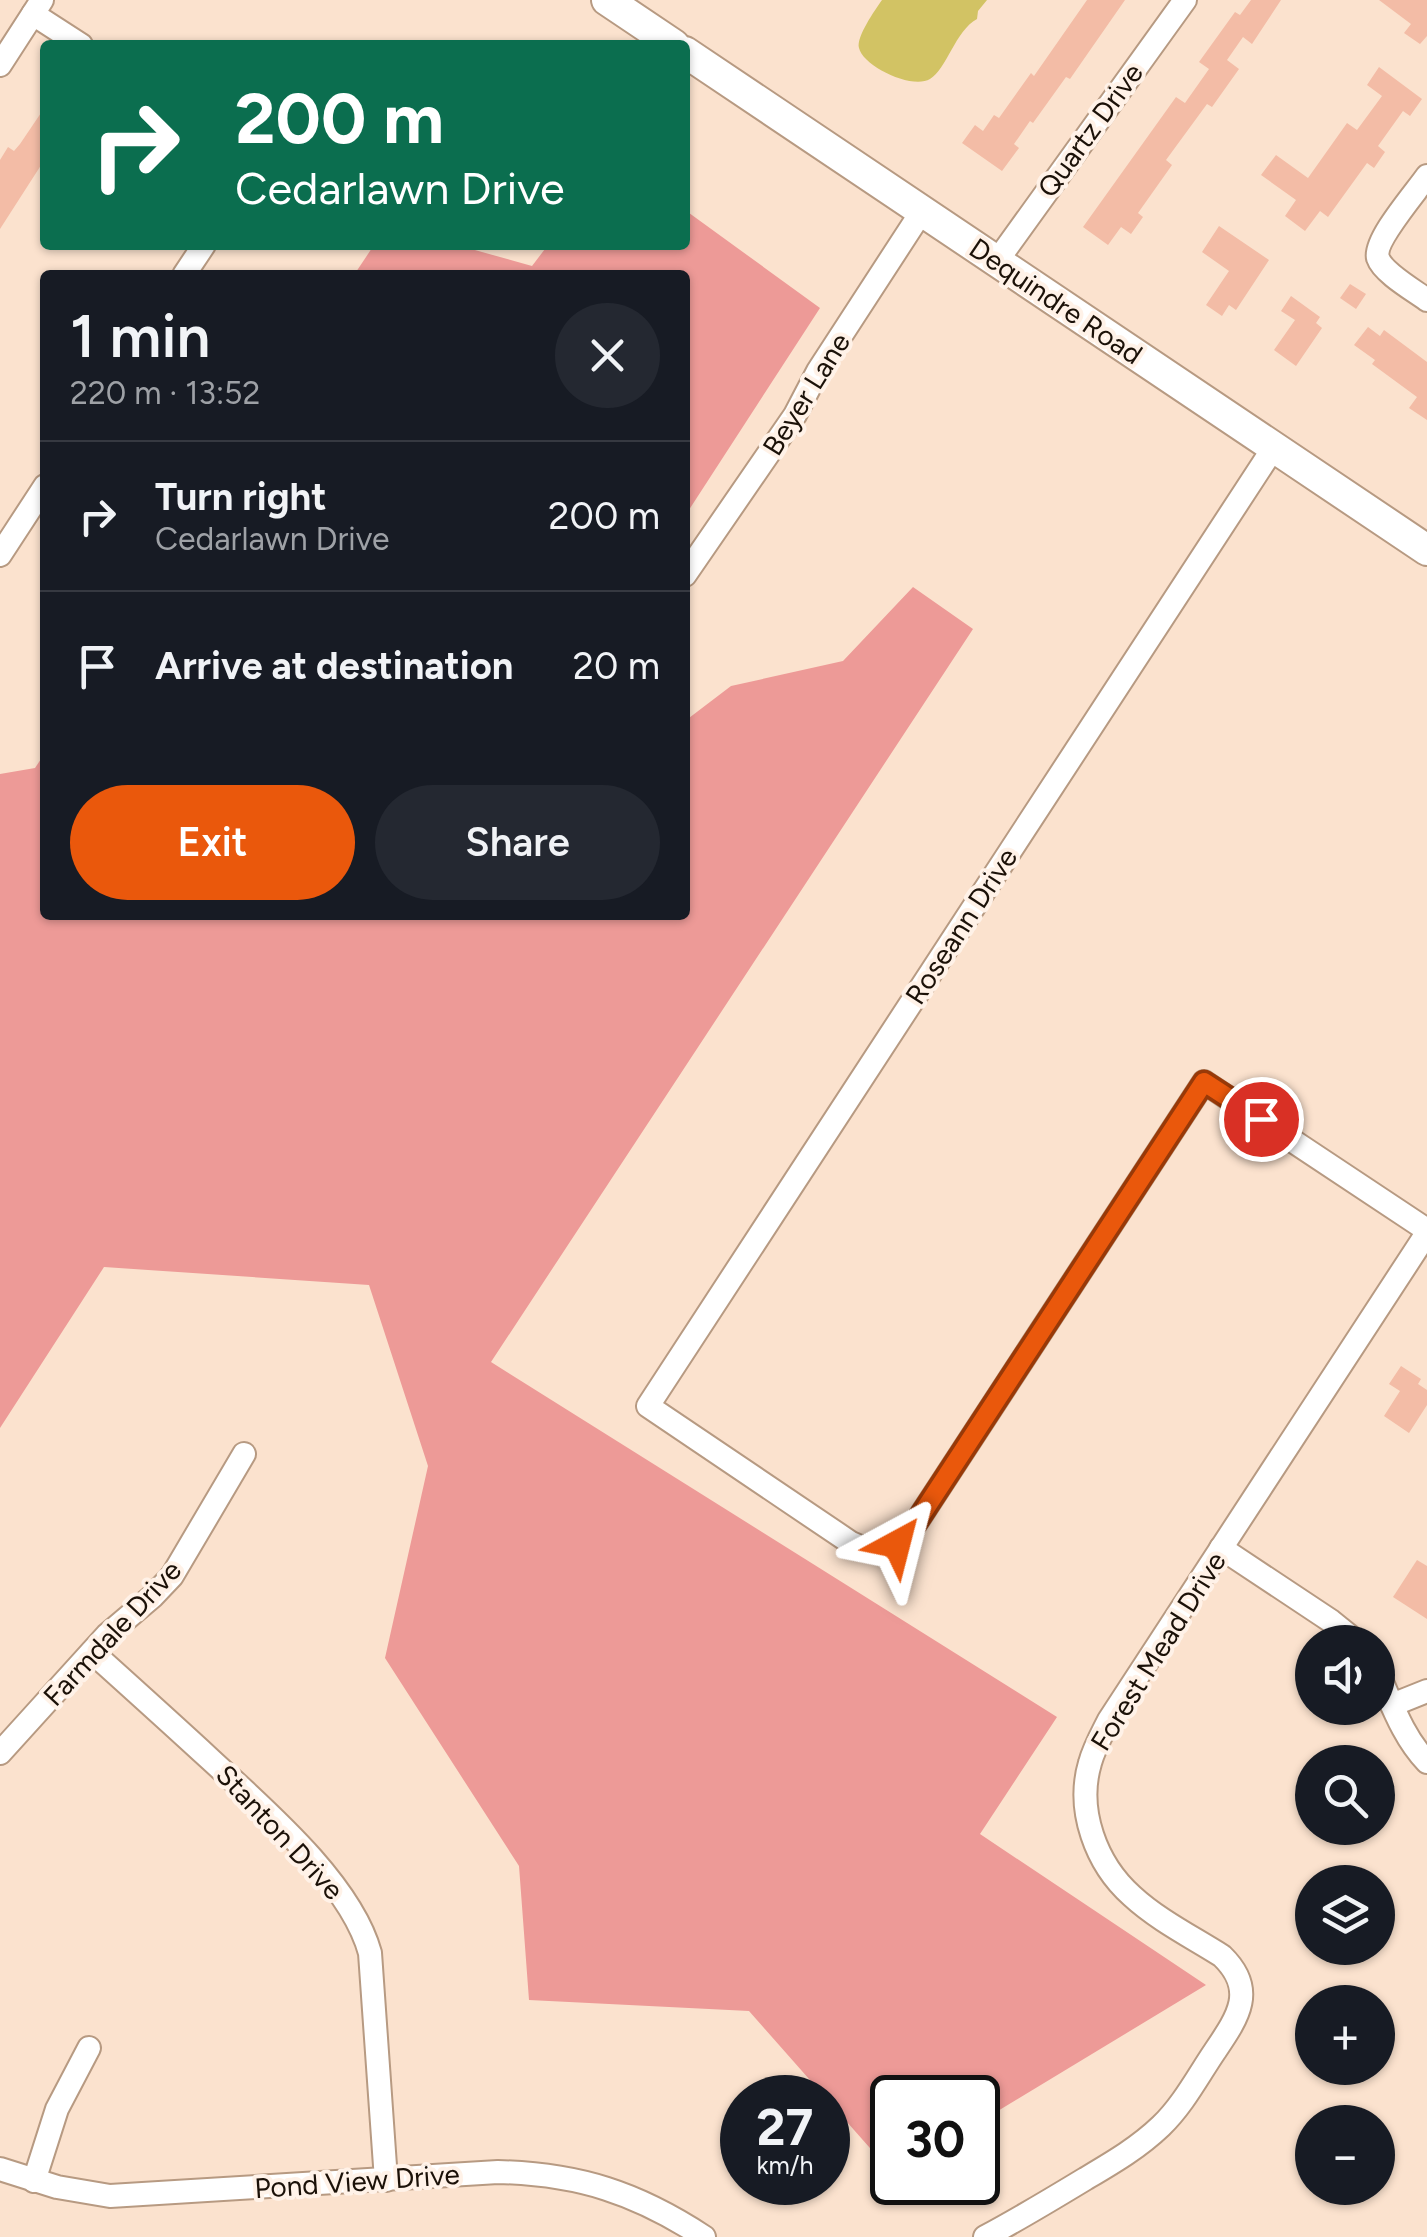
<!DOCTYPE html>
<meta charset="utf-8">
<style>
:root{--surface:#171b24;--page:#242831;--text:#f1f3f6;--muted:#9ea1a6;--line:#363941;--accent:#ea580c}
body{margin:0;font-family:Figtree,sans-serif;background:var(--page);color:var(--text);height:100vh;display:flex;flex-direction:column;font-size:38px;white-space:nowrap}
*{box-sizing:border-box;margin:0}
p{font-size:32px;color:var(--muted)}
.icon{flex:none;width:55px;height:55px;fill:none;stroke:currentColor;stroke-width:2;stroke-linecap:round;stroke-linejoin:round}
.map{position:relative;flex:1;overflow:hidden}
.drawer{position:absolute;left:40px;top:270px;width:650px;height:650px;display:flex;flex-direction:column;background:var(--surface);border-radius:10px;box-shadow:0 2px 8px #0004}
.drawer>*{flex:none}
.guide{position:absolute;left:40px;top:40px;width:650px;height:210px;border-radius:10px;box-shadow:0 2px 8px #0004;background:#0b6e4f;color:#fff;overflow:hidden}
.controls{position:absolute;left:1295px;top:1625px;display:grid;gap:20px}
.controls a{display:grid;place-items:center;width:100px;height:100px;border-radius:50%;background:var(--surface);box-shadow:0 2px 8px #0004;font-size:50px}
.speed{position:absolute;left:720px;top:2075px;display:flex;gap:20px;font-size:50px;font-weight:700;text-align:center}
.speed>*{display:grid;place-content:center;width:130px;height:130px;border-radius:50%;background:var(--surface);box-shadow:0 2px 8px #0004;line-height:1}
.speed small{font-size:25px;font-weight:400}
.speed .limit{border:5px solid #111;border-radius:15px;background:#fff;color:#111}
.pin{position:absolute;display:grid;place-items:center;width:85px;height:85px;color:#fff;margin:-42px;border:5px solid #fff;border-radius:50%;box-shadow:0 2px 10px #0007}
.me{position:absolute;width:110px;margin:-55px;rotate:38deg;stroke-linejoin:round;filter:drop-shadow(0 0 8px #0008)}
.turn{display:flex;align-items:center;gap:35px;height:210px;padding:0 30px;font-size:45px}
.turn .icon{width:130px;height:130px;stroke-width:2.5}
.turn b{display:block;font-size:70px;line-height:85px}
.round{display:grid;place-items:center;flex:none;width:105px;height:105px;border-radius:52px;background:var(--page)}
.head{display:flex;align-items:center;justify-content:space-between;height:170px;padding:0 30px}
h1{font-size:60px;font-weight:600;line-height:75px}
.cta{display:flex;gap:20px;margin-top:auto;padding:20px 30px}
.cta a{flex:1;height:115px;border-radius:60px;background:var(--accent);color:#fff;font-size:40px;font-weight:600;line-height:115px;text-align:center}
.cta a+a{background:var(--page);color:var(--text)}
ul{padding:0;list-style:none}
li{display:flex;align-items:center;gap:30px;height:150px;padding:0 30px;border-top:2px solid var(--line)}
li div{flex:1}
li b{display:block;font-size:38px}
li em{font-style:normal}
.map>svg:first-child{display:block}
.green{fill:#ed9a97}
.water{fill:#d2c364}
.building{fill:#f3bca6}
.lines{fill:none;stroke-linecap:round;stroke-linejoin:round}
.street-casing{stroke:#b79a82;stroke-width:26}
.secondary-casing{stroke:#b79a82;stroke-width:34}
.street{stroke:#fff;stroke-width:22}
.secondary{stroke:#fff;stroke-width:30}
.route-casing{stroke:#983908;stroke-width:25}
.route{stroke:#ea580c;stroke-width:18}
.labels{text-anchor:middle;dominant-baseline:central;stroke-width:8;stroke-linejoin:round;paint-order:stroke}
.street-label{font-size:28px;fill:#1b1108;stroke:#fff2e8}
</style>
<div class="map">
<svg width="1427" height="2237" viewBox="0 0 1427 2237">
<rect width="100%" height="100%" fill="#fbe2ce"/>
<g class="green">
<polygon points="685,210 820,308 685,516 685,275 354,275 374,245 457,245 532,266 548,245 685,245"/>
<polygon points="913,587 973,629 491,1362 1057,1717 980,1834 1206,1985 978,2123 978,2098 892,2098 892,2173 749,2011 529,2000 519,1866 385,1658 428,1466 369,1285 104,1267 0,1428 0,774 35,768 45,753 45,915 685,915 685,721 731,686 843,661"/>
</g>
<path class="water" d="M 882,0 L 987,0 L 978,11 L 977,19 C 955,31 947,69 930,79 C 912,90 863,66 859,48 C 856,37 875,10 882,0 Z"/>
<g class="building">
<polygon points="1087,0 1125,0 1070,79 1066,77 1033,123 1030,121 1014,144 1019,148 1002,171 962,143 975,125 983,131 994,115 999,118 1031,73 1034,76"/>
<polygon points="1251,0 1281,0 1252,44 1243,37 1227,60 1239,69 1212,107 1207,104 1166,160 1172,165 1138,213 1143,217 1131,234 1121,227 1108,245 1083,227 1176,97 1185,103 1209,69 1199,62 1235,12 1240,15"/>
<polygon points="1379,0 1427,0 1427,36 1420,44 1404,33 1411,24"/>
<polygon points="1379,67 1422,99 1410,116 1403,111 1378,146 1385,152 1374,168 1367,163 1328,217 1320,211 1305,231 1285,216 1296,200 1261,175 1276,155 1308,178 1347,123 1357,130 1382,96 1367,85"/>
<polygon points="45,107 45,159 0,229 0,160 8,147 14,151 20,144"/>
<polygon points="1219,226 1269,260 1236,310 1229,305 1222,316 1206,305 1229,271 1202,252"/>
<polygon points="1350,284 1366,294 1356,309 1340,298"/>
<polygon points="1291,296 1320,317 1316,323 1322,328 1296,366 1274,350 1295,320 1281,311"/>
<polygon points="1368,327 1380,336 1384,330 1427,362 1427,420 1409,408 1417,397 1372,364 1375,360 1354,345"/>
<polygon points="1401,1366 1421,1379 1418,1384 1427,1390 1427,1405 1409,1433 1384,1416 1400,1391 1389,1384"/>
<polygon points="1417,1560 1427,1566 1427,1619 1393,1597"/>
</g>
<g class="lines">
<defs>
<g id="street">
<polyline points="33,14 81,45"/>
<polyline points="0,65 42,0"/>
<path d="M 1427,176 C 1416,192 1373,241 1378,258 C 1383,273 1415,291 1427,300"/>
<polyline points="997,261 1185,0"/>
<polyline points="184,275 204,245"/>
<path d="M 1274,447 L 648,1406 L 851,1543 C 876,1555 890,1550 910,1532 L 1204,1082 L 1427,1230"/>
<polyline points="0,555 45,486"/>
<polyline points="685,575 795,415 818,371 922,211"/>
<polyline points="1221,1548 1331,1621 1357,1642"/>
<path d="M 92,1652 C 132,1688 172,1724 211,1760 C 264,1809 351,1883 370,1953 L 386,2180"/>
<path d="M 1378,1673 C 1392,1704 1403,1737 1427,1762"/>
<polyline points="1392,1705 1427,1691"/>
<polyline points="0,1753 107,1635 153,1596 172,1576 244,1454"/>
<path d="M 0,2169 L 57,2187 L 110,2196 L 498,2172 C 579,2174 637,2193 704,2237"/>
<polyline points="34,2181 57,2109 89,2048"/>
<path d="M 985,2237 C 1019,2219 1052,2199 1085,2179 C 1112,2163 1138,2148 1161,2126 C 1183,2105 1198,2076 1215,2051 C 1238,2017 1257,1990 1222,1956 C 1192,1937 1158,1920 1132,1896 C 1096,1864 1076,1810 1090,1763 C 1094,1748 1102,1734 1109,1720 L 1427,1233"/>
</g>
<g id="secondary">
<polyline points="607,0 674,45"/>
<polyline points="685,52 1427,550"/>
</g>
</defs>
<use href="#street" class="street-casing"/>
<use href="#secondary" class="secondary-casing"/>
<use href="#street" class="street"/>
<use href="#secondary" class="secondary"/>
</g>
<g class="lines">
<defs>
<polyline id="route" points="897,1544 910,1532 1204,1082 1261,1119"/>
</defs>
<use href="#route" class="route-casing"/>
<use href="#route" class="route"/>
</g>
<g class="labels">
<g class="street-label">
<text transform="translate(1090 130) rotate(-54)">Quartz Drive</text>
<text transform="translate(1056 301) rotate(34)">Dequindre Road</text>
<text transform="translate(806 394) rotate(-58)">Beyer Lane</text>
<text transform="translate(961 926) rotate(-57)">Roseann Drive</text>
<text transform="translate(112 1633) rotate(-47)">Farmdale Drive</text>
<text transform="translate(1158 1651) rotate(-58)">Forest Mead Drive</text>
<text transform="translate(280 1832) rotate(47)">Stanton Drive</text>
<text transform="translate(357 2181) rotate(-4)">Pond View Drive</text>
</g>
</g>
</svg>
<div class="controls">
<a><svg class="icon" aria-label="sound" viewBox="0 0 24 24"><path d="M4 9h4l5-4v14l-5-4H4zM17 9q2 3 0 6"/></svg></a>
<a><svg class="icon" aria-label="search" viewBox="0 0 24 24"><circle cx="10" cy="10" r="6"/><path d="M15 15l6 6"/></svg></a>
<a><svg class="icon" aria-label="layers" viewBox="0 0 24 24"><path d="M12 4l9 5-9 5-9-5zM3 14l9 5 9-5"/></svg></a>
<a>+</a>
<a>−</a>
</div>
<div class="speed"><div>27<small>km/h</small></div><div class="limit">30</div></div>
<div class="pin" style="left:1261px;top:1119px;background:#d93025"><svg class="icon" aria-label="arrive" viewBox="0 0 24 24"><path d="M6 21V4h12l-3 4 3 4H6"/></svg></div>
<svg class="me" style="left:897px;top:1544px" viewBox="-20 -20 40 40"><path d="M0-17L14 15 0 8-14 15z" fill="#ea580c" stroke="#fff" stroke-width="4"/></svg>
<div class="guide">
<div class="turn"><svg class="icon" aria-label="right" viewBox="0 0 24 24"><path d="M7 20v-9h11M14 6l5 5-5 5"/></svg><div><b>200 m</b>Cedarlawn Drive</div></div>
</div>
<section class="drawer">
<div class="head"><div><h1>1 min</h1><p>220 m · 13:52</p></div><a class="round"><svg class="icon" aria-label="close" viewBox="0 0 24 24"><path d="M6 6l12 12M18 6L6 18"/></svg></a></div>
<ul>
<li><svg class="icon" aria-label="right" viewBox="0 0 24 24"><path d="M7 20v-9h11M14 6l5 5-5 5"/></svg><div><b>Turn right</b><p>Cedarlawn Drive</p></div><em>200 m</em></li>
<li><svg class="icon" aria-label="arrive" viewBox="0 0 24 24"><path d="M6 21V4h12l-3 4 3 4H6"/></svg><div><b>Arrive at destination</b></div><em>20 m</em></li>
</ul>
<div class="cta"><a>Exit</a><a>Share</a></div>
</section>
</div>
